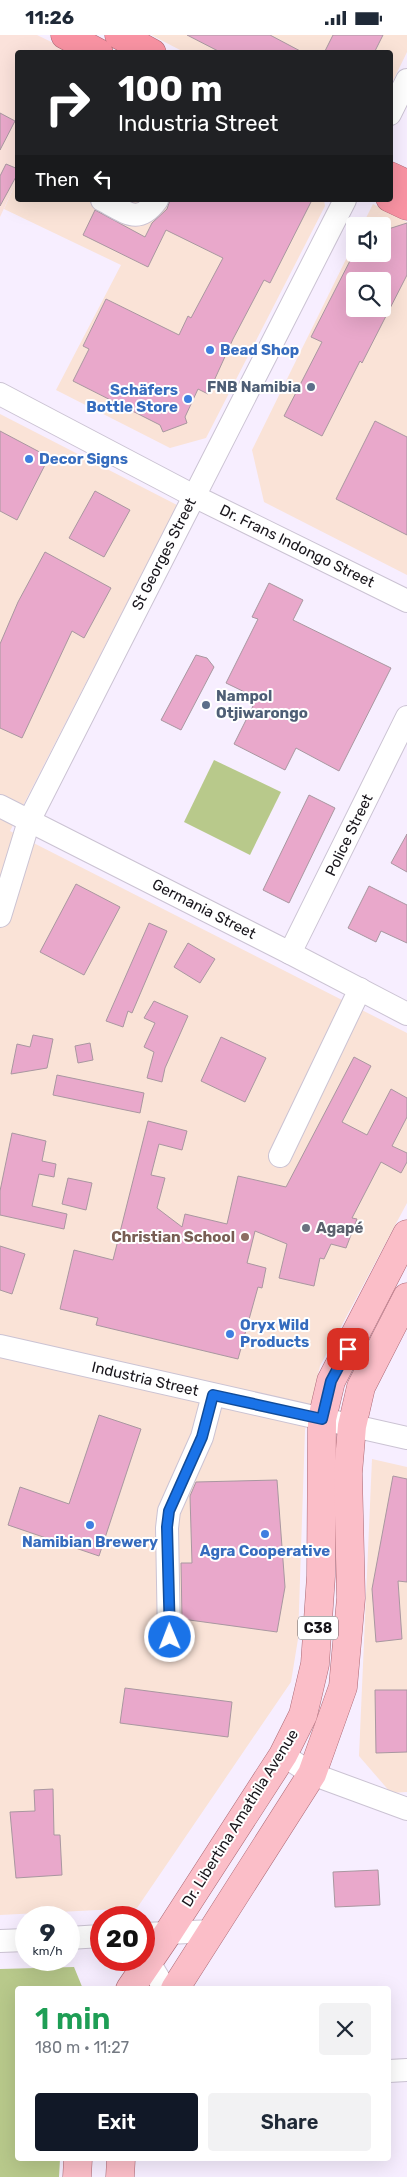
<!DOCTYPE html>
<meta charset="utf-8">
<style>
:root{--surface:#fff;--page:#f2f2f3;--text:#1f2937;--muted:#747a83;--accent:#111827}
body{margin:0;font-family:Rubik,sans-serif;background:var(--page);color:var(--text);height:100vh;display:flex;flex-direction:column;font-size:19px;white-space:nowrap}
*{box-sizing:border-box;margin:0}
p{font-size:16px;color:var(--muted)}
.icon{flex:none;width:28px;height:28px;fill:none;stroke:currentColor;stroke-width:2;stroke-linecap:round;stroke-linejoin:round}
.map{position:relative;flex:1;overflow:hidden}
.sheet{position:absolute;left:15px;top:1951px;width:376px;height:175px;display:flex;flex-direction:column;background:var(--surface);border-radius:5px;box-shadow:0 5px 20px #0002}
.sheet>*{flex:none}
.top-card{position:absolute;left:15px;top:15px;width:378px;height:152px;border-radius:5px;box-shadow:0 5px 20px #0002;background:#202124;color:#fff;overflow:hidden}
.controls{position:absolute;left:346px;top:182px;display:grid;gap:10px}
.controls a{display:grid;place-items:center;width:45px;height:45px;border-radius:5px;background:var(--surface);box-shadow:0 5px 20px #0002;font-size:25px}
.speed{position:absolute;left:15px;top:1871px;display:flex;gap:10px;font-size:25px;font-weight:700;text-align:center}
.speed>*{display:grid;place-content:center;width:65px;height:65px;border-radius:50%;background:var(--surface);box-shadow:0 5px 20px #0002;line-height:1}
.speed small{font-size:12px;font-weight:400}
.speed .limit{border:8px solid #d22;background:#fff;color:#111}
.pin{position:absolute;display:grid;place-items:center;width:42px;height:42px;color:#fff;margin:-21px;border-radius:10px;box-shadow:0 2px 8px #0006}
.me{position:absolute;width:55px;margin:-28px;rotate:359deg;stroke-linejoin:round;filter:drop-shadow(0 0 4px #0008)}
.turn{display:flex;align-items:center;gap:18px;height:105px;padding:0 20px;font-size:22px}
.turn .icon{width:65px;height:65px;stroke-width:2.5}
.turn b{display:block;font-size:35px;line-height:42px}
.then{display:flex;align-items:center;height:48px;padding:0 20px;background:#0003;gap:10px;font-size:19px}
.round{display:grid;place-items:center;flex:none;width:52px;height:52px;border-radius:5px;background:var(--page)}
.headline{display:flex;align-items:center;justify-content:space-between;height:85px;padding:0 20px}
h1{font-size:30px;font-weight:600;line-height:38px;color:#1e9e55}
.cta{display:flex;gap:10px;margin-top:auto;padding:10px 20px}
.cta a{flex:1;height:58px;border-radius:5px;background:var(--accent);color:#fff;font-size:20px;font-weight:600;line-height:58px;text-align:center}
.cta a+a{background:var(--page);color:var(--text)}
.status{display:flex;justify-content:space-between;align-items:center;height:35px;padding:0 25px;background:var(--surface);direction:ltr}
.status svg{height:14px;fill:currentColor}
.map>svg:first-child{display:block}
.commercial{fill:#fae3d7;fill-rule:evenodd}
.education{fill:#fbe2db}
.green{fill:#b8c98b}
.building{fill:#e9a8cb;stroke:#a997a0;fill-rule:evenodd}
.lines{fill:none;stroke-linecap:round;stroke-linejoin:round}
.minor-casing{stroke:#cbc3d3;stroke-width:24}
.major-casing{stroke:#aa6773;stroke-width:29}
.highway-casing{stroke:#aa6773;stroke-width:29}
.minor{stroke:#fff;stroke-width:22}
.major{stroke:#fbbec8;stroke-width:28}
.highway{stroke:#f993a3;stroke-width:28}
.route-casing{stroke:#114b97;stroke-width:12}
.route{stroke:#1a73e8;stroke-width:9}
.shop-dot{fill:#3f7fe0;stroke:#fff;stroke-width:2}
.service-dot{fill:#5c6f8a;stroke:#fff;stroke-width:2}
.worship-dot{fill:#6b7280;stroke:#fff;stroke-width:2}
.education-dot{fill:#8d6e63;stroke:#fff;stroke-width:2}
.labels{text-anchor:middle;dominant-baseline:central;stroke-width:4;stroke-linejoin:round;paint-order:stroke}
.shield{fill:#fff;stroke:#5d5b5f;stroke-width:1}
.shield-label{font-size:14px;font-weight:bold;fill:#18151b}
.shop-label{font-size:15px;font-weight:bold;fill:#366cbe;stroke:#fff;text-anchor:start}
.service-label{font-size:15px;font-weight:bold;fill:#4e5e75;stroke:#fff;text-anchor:end}
.street-label{font-size:15px;fill:#18151b;stroke:#fff}
.worship-label{font-size:15px;font-weight:bold;fill:#5b616d;stroke:#fff;text-anchor:start}
.education-label{font-size:15px;font-weight:bold;fill:#785e54;stroke:#fff;text-anchor:end}
</style>
<div class="status"><b>11:26</b><svg viewBox="0 0 49 12"><path d="M0 12V9h3v3zM5 12V6h3v6zM10 12V3h3v9zM15 12V0h3v12zM26 1h20v11H26zM47 4h2v5h-2z"/></svg></div>
<div class="map">
<svg width="407" height="2142" viewBox="0 0 407 2142">
<rect width="100%" height="100%" fill="#f7eeff"/>
<g class="commercial">
<polygon points="151,0 407,0 407,17 390,52 390,18 184,17"/>
<polygon points="17,145 18,165 324,165 325,171 206,403 170,413 56,355 121,230 4,174"/>
<path d="M 373,169 L 407,187 L 407,540 L 264,467 L 252,415 L 355,206 L 355,219 L 382,219 L 382,191 L 362,191 ZM 355,246 L 382,246 L 382,274 L 355,274 Z"/>
<polygon points="0,379 177,470 10,796 407,998 407,1168 320,1331 305,1395 298,1604 291,1647 137,1873 0,1880"/>
<polygon points="372,1424 407,1432 407,1757 391,1758 359,1721"/>
</g>
<polygon class="education" points="0,0 37,0 72,17 18,18 17,145 0,182"/>
<g class="green">
<polygon points="214,725 281,757 250,820 184,787"/>
<polygon points="74,1932 83,1954 18,1954 18,2124 60,2124 59,2142 0,2142 0,1934"/>
</g>
<g class="building">
<polygon points="187,0 270,0 304,18 222,18"/>
<polygon points="333,0 383,0 374,18 324,18"/>
<polygon points="0,78 15,86 0,115"/>
<polygon points="6,129 18,134 18,138 0,171 0,141"/>
<polygon points="170,165 312,165 270,248 264,245 233,304 208,359 198,354 185,382 187,388 163,397 160,390 73,346 89,314 83,311 106,264 179,300 188,281 191,283 223,223 166,195 148,232 83,200 95,175 145,202 152,188 167,174"/>
<path d="M 407,188 L 407,240 L 362,328 L 360,326 L 322,401 L 284,381 L 322,307 L 311,302 L 355,216 L 355,219 L 382,219 L 382,196 ZM 355,246 L 382,246 L 382,274 L 355,274 Z"/>
<polygon points="375,386 407,402 407,500 336,464"/>
<polygon points="0,396 49,422 17,485 0,476"/>
<polygon points="95,456 130,475 104,522 69,503"/>
<polygon points="45,517 111,553 84,603 72,596 22,703 0,693 0,609 18,567"/>
<polygon points="269,548 303,565 293,585 391,633 339,736 296,713 285,735 234,709 257,663 226,648 258,584 252,582"/>
<polygon points="196,620 207,623 214,632 181,695 161,685"/>
<polygon points="309,760 335,773 289,868 263,855"/>
<polygon points="407,799 407,837 391,828"/>
<polygon points="76,849 120,872 84,940 40,917"/>
<polygon points="369,851 407,870 407,908 381,896 376,907 348,893"/>
<polygon points="149,888 167,896 132,978 128,976 123,992 106,986"/>
<polygon points="188,908 215,924 200,948 174,932"/>
<polygon points="154,966 188,981 165,1033 162,1047 147,1043 154,1017 144,1012 155,988 144,983"/>
<polygon points="33,1000 53,1004 47,1033 11,1039 17,1009 30,1012"/>
<polygon points="221,1002 266,1023 245,1067 201,1046"/>
<polygon points="90,1008 93,1025 78,1028 75,1011"/>
<polygon points="354,1022 371,1031 342,1087 367,1100 391,1054 407,1063 407,1082 392,1111 407,1118 407,1127 401,1138 381,1127 352,1183 357,1184 346,1213 331,1209 324,1224 320,1223 314,1251 279,1243 287,1209 255,1196 247,1228 266,1233 262,1253 258,1252 238,1324 96,1290 98,1283 60,1274 74,1215 113,1225 148,1086 187,1096 182,1115 159,1109 151,1140 165,1143 157,1173 182,1192 185,1179 227,1189 238,1141 286,1152"/>
<polygon points="57,1040 144,1058 140,1078 53,1060"/>
<polygon points="12,1098 46,1106 42,1126 56,1129 54,1142 39,1139 32,1171 67,1179 64,1194 0,1180 0,1156"/>
<polygon points="68,1143 92,1148 86,1175 62,1169"/>
<polygon points="0,1211 25,1219 12,1259 0,1255"/>
<polygon points="99,1380 141,1394 99,1521 8,1490 20,1452 69,1469"/>
<polygon points="393,1441 407,1444 407,1547 398,1546 402,1604 376,1607 372,1554"/>
<polygon points="277,1445 285,1552 277,1597 182,1584 181,1528 192,1528 190,1461 196,1447"/>
<polygon points="125,1653 232,1667 228,1702 120,1688"/>
<polygon points="375,1655 407,1655 407,1717 376,1718"/>
<polygon points="53,1754 54,1800 60,1800 62,1840 16,1843 10,1777 35,1776 34,1755"/>
<polygon points="378,1835 380,1870 335,1872 333,1837"/>
</g>
<g class="lines">
<defs>
<g id="minor">
<polyline points="390,79 407,45"/>
<path d="M 102,165 C 126,177 138,191 157,165"/>
<polyline points="0,359 194,461 407,566"/>
<polyline points="0,771 290,918 407,979"/>
<polyline points="0,881 29,786 345,165"/>
<polyline points="290,918 407,682"/>
<polyline points="280,1121 360,954"/>
<polyline points="0,1311 407,1403"/>
<polyline points="169,1602 167,1493 169,1476 202,1402 213,1360"/>
<polyline points="283,1720 312,1739 407,1774"/>
<polyline points="144,1899 213,1896"/>
<polyline points="69,1903 101,1901"/>
<polyline points="0,1906 26,1905"/>
<polyline points="144,1919 165,1954"/>
<polyline points="389,2036 407,2035"/>
</g>
<g id="major">
<polyline points="130,1954 168,1898 283,1720 303,1680 315,1629 321,1541 322,1384 331,1346 407,1199"/>
<polyline points="175,1954 312,1739 343,1652 351,1563 348,1438 352,1391 361,1352 407,1262"/>
<polyline points="77,2142 78,2124"/>
<polyline points="120,2142 121,2124"/>
</g>
<g id="highway">
<polyline points="65,0 99,18"/>
<polyline points="119,0 152,18"/>
<polyline points="390,141 407,149"/>
<polyline points="390,163 407,171"/>
</g>
</defs>
<use href="#minor" class="minor-casing"/>
<use href="#major" class="major-casing"/>
<use href="#highway" class="highway-casing"/>
<use href="#minor" class="minor"/>
<use href="#major" class="major"/>
<use href="#highway" class="highway"/>
</g>
<g class="lines">
<defs>
<polyline id="route" points="170,1602 167,1492 169,1476 202,1402 213,1360 322,1384 331,1346 348,1314"/>
</defs>
<use href="#route" class="route-casing"/>
<use href="#route" class="route"/>
</g>
<g class="shop-dot">
<circle cx="210" cy="315" r="5"/>
<circle cx="188" cy="364" r="5"/>
<circle cx="29" cy="424" r="5"/>
<circle cx="230" cy="1299" r="5"/>
<circle cx="90" cy="1490" r="5"/>
<circle cx="265" cy="1499" r="5"/>
</g>
<g class="service-dot">
<circle cx="311" cy="352" r="5"/>
<circle cx="206" cy="670" r="5"/>
</g>
<circle class="worship-dot" cx="306" cy="1193" r="5"/>
<circle class="education-dot" cx="245" cy="1202" r="5"/>
<g class="labels">
<rect class="shield" x="298" y="1581.5" width="40" height="23" rx="4"/>
<g class="shield-label">
<text x="318" y="1593">C38</text>
</g>
<g class="shop-label">
<text x="220" y="315">Bead Shop</text>
<text x="178" y="355" text-anchor="end">Schäfers<tspan x="178" dy="17">Bottle Store</tspan></text>
<text x="39" y="424">Decor Signs</text>
<text x="240" y="1290">Oryx Wild<tspan x="240" dy="17">Products</tspan></text>
<text x="90" y="1507" text-anchor="middle">Namibian Brewery</text>
<text x="265" y="1516" text-anchor="middle">Agra Cooperative</text>
</g>
<g class="service-label">
<text x="301" y="352">FNB Namibia</text>
<text x="216" y="661" text-anchor="start">Nampol<tspan x="216" dy="17">Otjiwarongo</tspan></text>
</g>
<g class="street-label">
<text transform="translate(297 511) rotate(26)">Dr. Frans Indongo Street</text>
<text transform="translate(164 519) rotate(-63)">St Georges Street</text>
<text transform="translate(349 800) rotate(-64)">Police Street</text>
<text transform="translate(204 874) rotate(27)">Germania Street</text>
<text transform="translate(145 1344) rotate(13)">Industria Street</text>
<text transform="translate(240 1783) rotate(-58)">Dr. Libertina Amathila Avenue</text>
</g>
<g class="worship-label">
<text x="316" y="1193">Agapé</text>
</g>
<g class="education-label">
<text x="235" y="1202">Christian School</text>
</g>
</g>
</svg>
<div class="controls">
<a><svg class="icon" aria-label="sound" viewBox="0 0 24 24"><path d="M4 9h4l5-4v14l-5-4H4zM17 9q2 3 0 6"/></svg></a>
<a><svg class="icon" aria-label="search" viewBox="0 0 24 24"><circle cx="10" cy="10" r="6"/><path d="M15 15l6 6"/></svg></a>
</div>
<div class="speed"><div>9<small>km/h</small></div><div class="limit">20</div></div>
<div class="pin" style="left:348px;top:1314px;background:#d93025"><svg class="icon" aria-label="arrive" viewBox="0 0 24 24"><path d="M6 21V4h12l-3 4 3 4H6"/></svg></div>
<svg class="me" style="left:170px;top:1602px" viewBox="-20 -20 40 40"><circle r="17" fill="#1a73e8" stroke="#fff" stroke-width="3"/><path d="M0-11L8 9 0 5-8 9z" fill="#fff"/></svg>
<div class="top-card">
<div class="turn"><svg class="icon" aria-label="right" viewBox="0 0 24 24"><path d="M7 20v-9h11M14 6l5 5-5 5"/></svg><div><b>100 m</b>Industria Street</div></div>
<div class="then">Then<svg class="icon" aria-label="left" viewBox="0 0 24 24"><path d="M17 20v-9H6M10 6l-5 5 5 5"/></svg></div>
</div>
<section class="sheet">
<div class="headline"><div><h1>1 min</h1><p>180 m · 11:27</p></div><a class="round"><svg class="icon" aria-label="close" viewBox="0 0 24 24"><path d="M6 6l12 12M18 6L6 18"/></svg></a></div>
<div class="cta"><a>Exit</a><a>Share</a></div>
</section>
</div>
